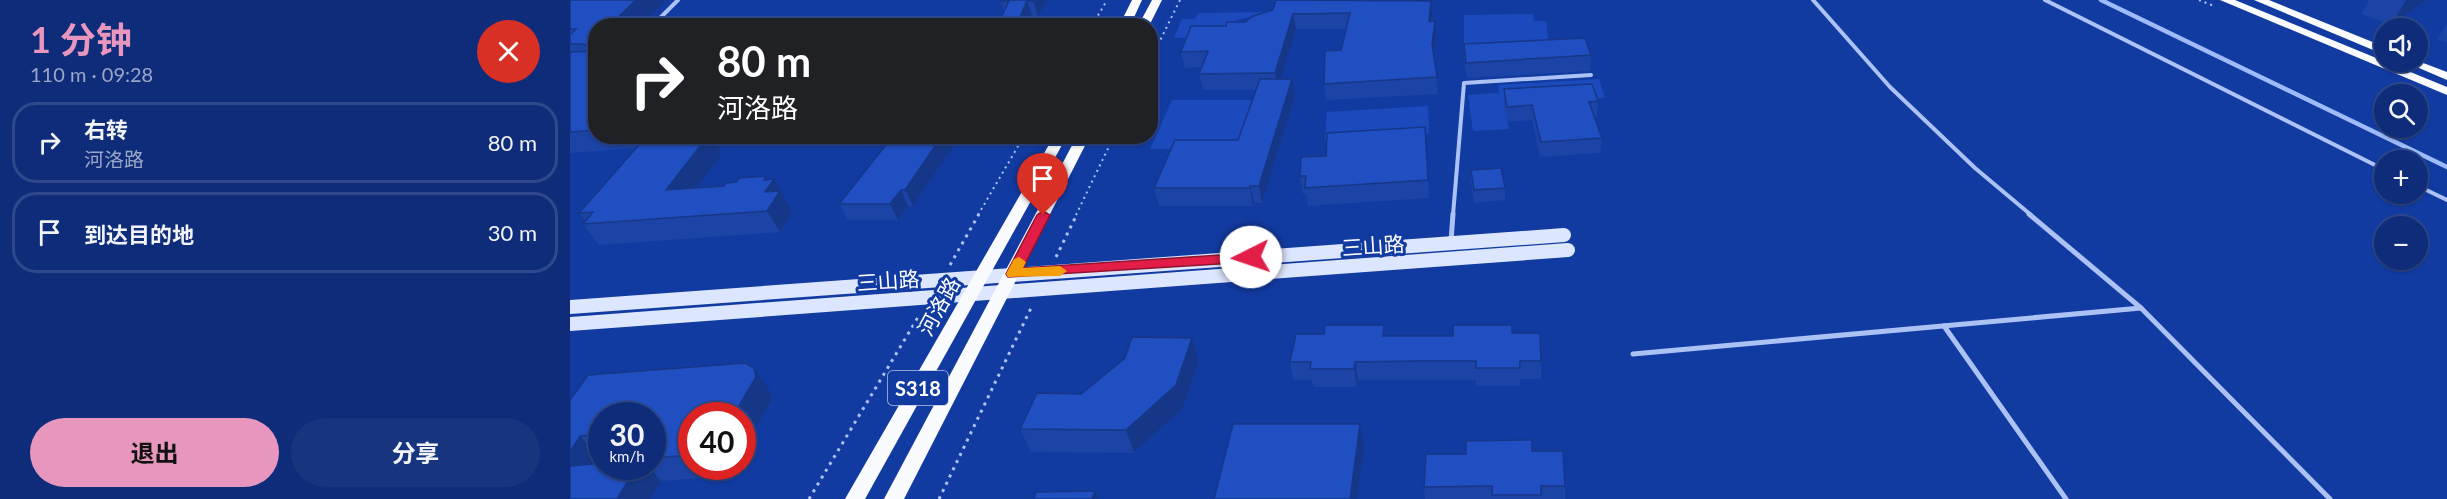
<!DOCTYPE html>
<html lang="zh">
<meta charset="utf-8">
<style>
:root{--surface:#0e2c7a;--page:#17347f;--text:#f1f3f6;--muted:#9ba7c7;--line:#2e488b;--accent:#e797bd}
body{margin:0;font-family:Lato,"Noto Sans SC",sans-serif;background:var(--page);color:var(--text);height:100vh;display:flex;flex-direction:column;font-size:22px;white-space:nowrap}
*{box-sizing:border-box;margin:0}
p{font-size:20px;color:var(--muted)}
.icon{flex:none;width:33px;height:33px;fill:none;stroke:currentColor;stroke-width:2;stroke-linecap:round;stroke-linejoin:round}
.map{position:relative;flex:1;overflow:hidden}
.drawer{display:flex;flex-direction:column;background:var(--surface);width:570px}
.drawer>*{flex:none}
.banner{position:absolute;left:18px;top:18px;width:570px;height:126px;border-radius:24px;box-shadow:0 2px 4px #0004,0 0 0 2px var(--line);background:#202124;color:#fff;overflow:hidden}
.fabs{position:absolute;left:1804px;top:18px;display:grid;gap:12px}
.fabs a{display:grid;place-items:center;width:54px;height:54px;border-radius:50%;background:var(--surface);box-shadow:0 2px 4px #0004,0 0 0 2px var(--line);font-size:30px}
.speed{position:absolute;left:18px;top:402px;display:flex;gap:12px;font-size:30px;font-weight:700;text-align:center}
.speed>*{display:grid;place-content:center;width:78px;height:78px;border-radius:50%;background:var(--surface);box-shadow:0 2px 4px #0004,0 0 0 2px var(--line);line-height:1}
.speed small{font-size:15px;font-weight:400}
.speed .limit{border:9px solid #d22;background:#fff;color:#111}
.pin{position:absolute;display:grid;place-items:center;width:51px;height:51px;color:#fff;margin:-62px -26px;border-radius:50% 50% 50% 0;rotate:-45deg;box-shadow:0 0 6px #0007}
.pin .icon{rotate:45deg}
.me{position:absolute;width:66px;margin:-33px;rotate:266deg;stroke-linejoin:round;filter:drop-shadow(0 0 4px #0008)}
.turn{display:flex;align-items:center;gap:21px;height:126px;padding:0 30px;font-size:27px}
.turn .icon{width:78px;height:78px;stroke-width:2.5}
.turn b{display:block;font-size:42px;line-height:51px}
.round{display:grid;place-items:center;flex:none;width:63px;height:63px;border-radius:32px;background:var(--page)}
.headline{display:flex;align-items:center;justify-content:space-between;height:102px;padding:0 30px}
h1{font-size:36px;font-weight:700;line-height:45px;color:var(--accent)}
.action{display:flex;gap:12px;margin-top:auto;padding:12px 30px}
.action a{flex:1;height:69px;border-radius:36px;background:var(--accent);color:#111;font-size:24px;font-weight:700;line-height:69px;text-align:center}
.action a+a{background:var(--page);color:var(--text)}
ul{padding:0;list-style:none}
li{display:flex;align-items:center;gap:18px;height:81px;margin:0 12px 9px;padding:0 18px;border:3px solid var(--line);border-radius:24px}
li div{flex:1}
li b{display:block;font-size:22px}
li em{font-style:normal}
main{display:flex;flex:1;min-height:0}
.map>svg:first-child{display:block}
.green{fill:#1a4abc}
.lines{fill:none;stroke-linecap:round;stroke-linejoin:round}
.stream{stroke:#9ebaf8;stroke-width:4.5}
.path-far1{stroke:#acc2f5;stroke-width:2;stroke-dasharray:2 4;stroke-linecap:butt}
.path{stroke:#acc2f5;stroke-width:3;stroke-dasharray:3 5;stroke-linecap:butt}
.lane-far1{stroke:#acc2f5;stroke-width:4}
.lane{stroke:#acc2f5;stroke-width:5}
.secondary{stroke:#dce6fe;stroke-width:14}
.primary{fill:#fafbff;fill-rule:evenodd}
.wall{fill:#1c44a6;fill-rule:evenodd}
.shaded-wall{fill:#163787}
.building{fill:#204fc1;stroke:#163787;stroke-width:1.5}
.route{fill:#e11d48;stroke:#92132f;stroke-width:1.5}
.slow{fill:#f59e0b}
.labels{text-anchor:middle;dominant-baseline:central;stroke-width:6;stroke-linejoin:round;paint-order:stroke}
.shield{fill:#123ba2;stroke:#b8c4e3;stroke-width:1.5}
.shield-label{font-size:20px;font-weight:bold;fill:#fff}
.street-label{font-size:21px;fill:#fff;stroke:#123ba2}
</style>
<main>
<section class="drawer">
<div class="headline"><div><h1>1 分钟</h1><p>110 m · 09:28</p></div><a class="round" style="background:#d93025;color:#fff"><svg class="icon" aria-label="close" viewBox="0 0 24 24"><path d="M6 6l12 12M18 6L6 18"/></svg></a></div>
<ul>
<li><svg class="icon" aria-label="right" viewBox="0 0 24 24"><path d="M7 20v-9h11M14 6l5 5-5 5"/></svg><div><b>右转</b><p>河洛路</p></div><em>80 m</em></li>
<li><svg class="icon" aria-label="arrive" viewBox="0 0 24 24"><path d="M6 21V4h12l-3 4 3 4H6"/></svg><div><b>到达目的地</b></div><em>30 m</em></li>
</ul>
<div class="action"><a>退出</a><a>分享</a></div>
</section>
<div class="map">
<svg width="1877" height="499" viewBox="0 0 1877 499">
<rect width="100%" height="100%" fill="#123ba2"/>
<g class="green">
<path d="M 694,12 L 692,17 C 672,16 656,21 645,38 L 604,38 L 612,19 L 625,19 L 628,13 Z"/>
<polygon points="963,14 964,21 976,21 979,49 894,50 894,15"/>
<polygon points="1029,79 1035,98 935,104 939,129 903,131 898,95 929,93 928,85"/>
<polygon points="602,100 691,100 675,149 580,149"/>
<polygon points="858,106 859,134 755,140 757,112"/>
</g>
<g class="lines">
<polyline class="stream" points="1531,0 1877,167"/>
<g class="path-far1">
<polyline points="1629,0 1644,6"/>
<polyline points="522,26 537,0"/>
<polyline points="580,61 610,0"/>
<polyline points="408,215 454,136"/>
<polyline points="506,215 544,136"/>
</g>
<g class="path">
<polyline points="486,257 507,214"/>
<polyline points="380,265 409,214"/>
<polyline points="239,499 350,314"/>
<polyline points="369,499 462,306"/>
</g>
<g class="lane-far1">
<polyline points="1243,0 1320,87 1405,168 1461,215"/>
<polyline points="1475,0 1815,170"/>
<polyline points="82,26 108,0"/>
<polyline points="1848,186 1877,200"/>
<polyline points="883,215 894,83 1021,75"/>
</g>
<g class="lane">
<polyline points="1459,214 1571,308 1760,499"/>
<polyline points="881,241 883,214"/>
<polyline points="1374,326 1496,499"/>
<polyline points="1063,354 1571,308"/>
</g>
<g class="secondary">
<polyline points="0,307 994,235"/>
<polyline points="0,324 998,250"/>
</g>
<g class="primary">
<polygon points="562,0 572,0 560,26 549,26"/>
<polygon points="582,0 592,0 579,26 568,26"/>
<polygon points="1650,0 1665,0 1877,87 1877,95"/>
<polygon points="1684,0 1699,0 1815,47 1815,55"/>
<polygon points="1848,61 1877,72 1877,80 1835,62"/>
<polygon points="484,136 497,136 295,499 275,499"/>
<polygon points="507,136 520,136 334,499 314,499"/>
</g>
</g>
<g class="wall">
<polygon points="0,0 96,0 70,26 26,26 26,136 84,136 82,138 103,136 142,136 152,154 127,188 154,186 204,179 222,212 210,232 29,245 13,224 16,221 9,213 67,148 0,153"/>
<polygon points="478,0 468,16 462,16 434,11 431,1"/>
<polygon points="706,0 800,0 800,1 862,16 862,21 866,37 864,55 868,94 756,100 754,84 771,50 776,29 726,29 711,79 722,79 725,96 692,203 684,203 683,206 589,206 584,188 668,140 686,90 633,90 629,74 632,67 615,68 611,52 656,26 675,22 703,10"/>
<polygon points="1799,0 1857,0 1821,25 1791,14"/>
<polygon points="1877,24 1877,43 1867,39"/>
<polygon points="894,44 1021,55 1020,71 897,78 894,60"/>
<polygon points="934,89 1028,101 1027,116 1024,116 1032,138 1030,153 970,157 962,120 937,122 934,104"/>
<polygon points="855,127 859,198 738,206 736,194 733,194 730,176 756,156"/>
<polygon points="336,141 343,206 338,206 328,220 278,220 269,204"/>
<polygon points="901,170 935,188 935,200 904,203 901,182"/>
<polygon points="942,333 971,361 971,379 950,379 950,386 906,386 906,380 788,380 787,387 743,387 742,380 723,380 720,362 815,336 883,336"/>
<polygon points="622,338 629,361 613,408 564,453 461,452 450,429 511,394 555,358"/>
<path d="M 18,375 L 200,391 L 202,400 L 172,452 L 172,416 L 122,416 L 122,466 L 164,466 L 159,476 L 91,481 L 81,499 L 0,499 ZM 32,416 L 82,416 L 82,466 L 32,466 L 29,463 L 32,459 Z"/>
<polygon points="962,451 995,486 995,499 855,499 854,487 896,454"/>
</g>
<g class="shaded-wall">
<polygon points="66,0 96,0 70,26 39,26"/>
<polygon points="463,0 478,0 468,16 463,1"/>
<polygon points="1836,0 1857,0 1821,25"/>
<polygon points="457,1 462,16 458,26 446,26"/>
<polygon points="861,1 862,16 860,37 859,21"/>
<polygon points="723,14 726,29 708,89 705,73"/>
<polygon points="865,21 866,37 863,60 862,44"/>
<polygon points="26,38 26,59 17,46"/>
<polygon points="722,79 725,96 692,203 689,186"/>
<polygon points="67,136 84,136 74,147"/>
<polygon points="138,136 142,136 152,154 110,211 96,190"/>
<polygon points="372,136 390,136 343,206 335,190"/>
<polygon points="196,176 201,184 204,179 222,212 210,232 197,211 194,180"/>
<polygon points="680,186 684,203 683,206 680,188"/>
<polygon points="331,190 338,206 328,220 320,204"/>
<polygon points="622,338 629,361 613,408 564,453 556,430"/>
<polygon points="785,362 788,380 787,387 784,369"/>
<polygon points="184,368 200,391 202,400 172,452 172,416 163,416"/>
<polygon points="790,424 794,447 787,499 780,499"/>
<polygon points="10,436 31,459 12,490 0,477 0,452"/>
<polygon points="67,466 79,466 91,481 81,499 47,499"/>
<polygon points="151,466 164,466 159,476"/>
<polygon points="525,491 528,499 522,499"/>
</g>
<g class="building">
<polygon points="0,0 66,0 39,26 26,26 26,38 17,46 13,44 0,44 0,35 6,29 0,29"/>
<polygon points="432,0 463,0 463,1 457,1 446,26 427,26 439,1 431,1"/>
<polygon points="706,0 861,1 859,21 865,21 862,44 867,77 754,84 755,51 771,50 780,13 723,14 705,73 629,74 638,51 611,52 621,26 656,26 657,22 675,22 683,16 703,10"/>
<polygon points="1015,38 1021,55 896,63 894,44"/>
<polygon points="26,51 26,130 0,132 0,52"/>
<polygon points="690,79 722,79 689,186 680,186 680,188 584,188 605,140 668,140"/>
<polygon points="1022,84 1028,101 1019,102 1032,138 971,142 962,105 937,107 934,89"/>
<polygon points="855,127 858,180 735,188 736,176 730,176 731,157 756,156 757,133"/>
<polygon points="103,136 138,136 96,190 154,186 156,183 166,182 169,178 196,176 194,180 204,179 195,192 210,191 197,211 13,224 23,212 9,213 75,138"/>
<polygon points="340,136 372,136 335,190 331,190 320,204 269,204 319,141 336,141"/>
<polygon points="931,168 935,188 904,190 901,170"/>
<polygon points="755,325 814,325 813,336 883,336 883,325 942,325 942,333 970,333 971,361 950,361 950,368 906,368 906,361 846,361 785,362 784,369 740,369 741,362 720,362 726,334 754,334"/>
<polygon points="562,337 622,338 606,385 556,430 450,429 467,393 511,394 555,358"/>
<polygon points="175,363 184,368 186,377 163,416 122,416 122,455 82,458 82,442 91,429 82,430 82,416 32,416 32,434 10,436 0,452 0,400 18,375"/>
<polygon points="663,424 790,424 780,499 644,499"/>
<polygon points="962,440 962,451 993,451 995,486 971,486 971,495 922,495 922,486 854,487 856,454 896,454 896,441"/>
<polygon points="32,463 32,466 67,466 47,499 0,499 0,466"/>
<polygon points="525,491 522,499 464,499 466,492"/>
</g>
<polygon class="route" points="473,211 480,215 453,268 681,253 688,257 681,262 438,277 436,274 467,215"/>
<polygon class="slow" points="449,257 456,262 453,268 490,266 497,271 490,276 438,277 436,274 444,259"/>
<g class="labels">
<rect class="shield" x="318" y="371" width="60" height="34" rx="4.5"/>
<g class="shield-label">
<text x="348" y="388">S318</text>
</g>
<g class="street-label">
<text transform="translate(803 245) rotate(-4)">三山路</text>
<text transform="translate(318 280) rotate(-4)">三山路</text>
<text transform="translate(368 306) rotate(-61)">河洛路</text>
</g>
</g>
</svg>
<div class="fabs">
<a><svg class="icon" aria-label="sound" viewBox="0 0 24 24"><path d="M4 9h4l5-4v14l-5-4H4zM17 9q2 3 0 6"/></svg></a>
<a><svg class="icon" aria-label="search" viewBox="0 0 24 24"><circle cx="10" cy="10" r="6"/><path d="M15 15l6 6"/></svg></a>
<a>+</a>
<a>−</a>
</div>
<div class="speed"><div>30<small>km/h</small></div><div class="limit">40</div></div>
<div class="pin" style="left:473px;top:215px;background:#d93025"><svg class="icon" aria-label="arrive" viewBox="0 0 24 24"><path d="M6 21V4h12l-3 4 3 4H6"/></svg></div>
<svg class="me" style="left:681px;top:257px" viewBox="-20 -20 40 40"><circle r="19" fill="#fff"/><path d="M0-13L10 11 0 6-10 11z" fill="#e11d48"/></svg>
<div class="banner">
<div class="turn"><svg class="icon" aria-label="right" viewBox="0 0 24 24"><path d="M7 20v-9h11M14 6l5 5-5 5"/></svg><div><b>80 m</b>河洛路</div></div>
</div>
</div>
</main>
